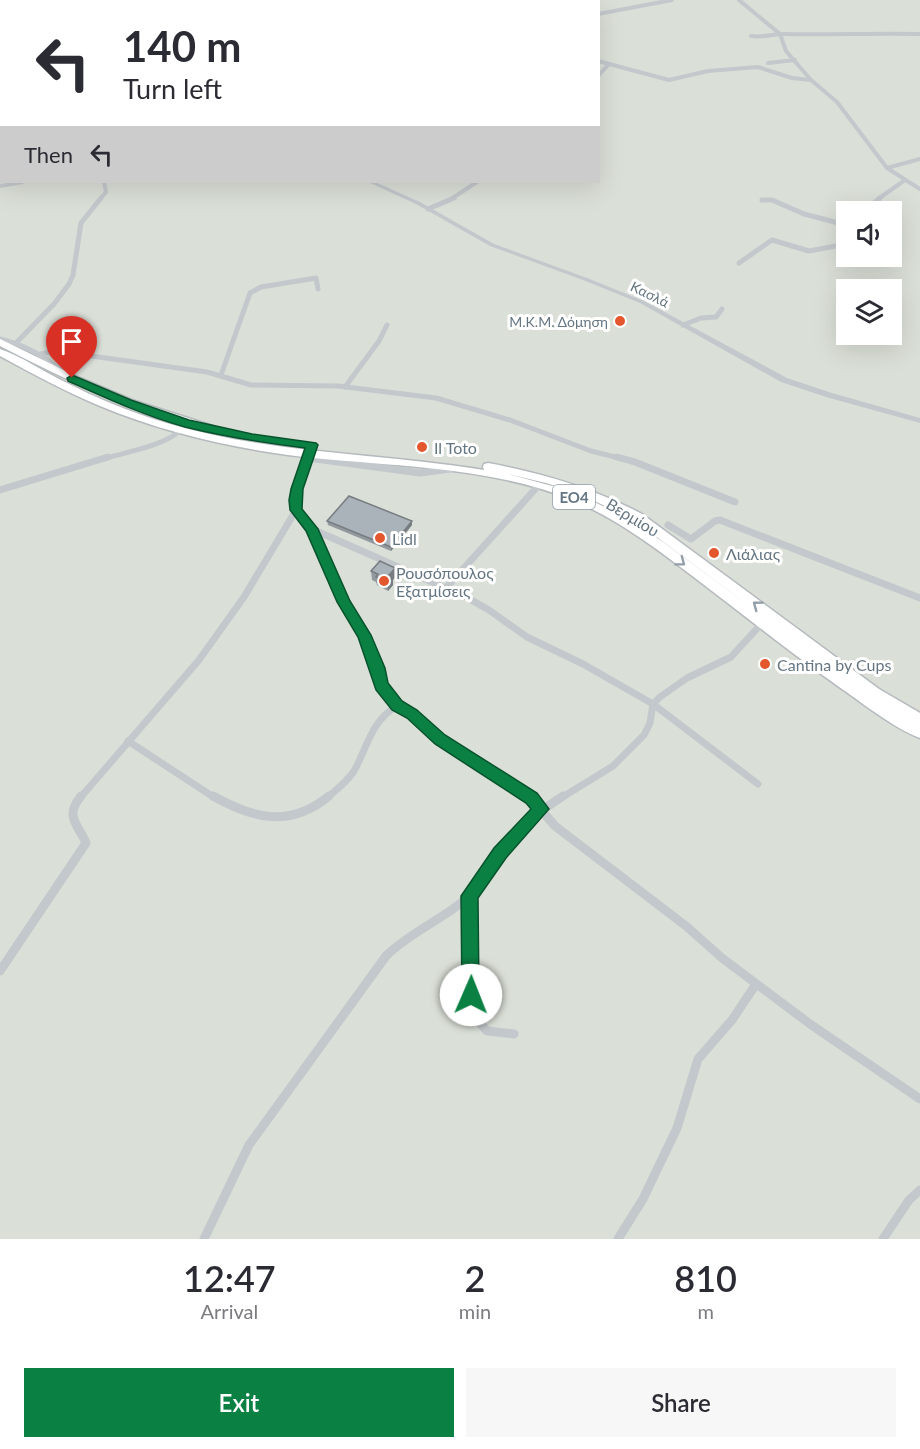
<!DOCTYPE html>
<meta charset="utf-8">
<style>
:root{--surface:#fff;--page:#f7f7f7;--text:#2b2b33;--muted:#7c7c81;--accent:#0b8043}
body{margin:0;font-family:Lato,sans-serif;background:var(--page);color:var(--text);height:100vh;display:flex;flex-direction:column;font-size:22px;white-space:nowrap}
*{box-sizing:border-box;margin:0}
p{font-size:20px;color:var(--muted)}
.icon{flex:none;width:33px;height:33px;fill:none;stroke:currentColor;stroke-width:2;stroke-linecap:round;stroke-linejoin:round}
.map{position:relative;height:1239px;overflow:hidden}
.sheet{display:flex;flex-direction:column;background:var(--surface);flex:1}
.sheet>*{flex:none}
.top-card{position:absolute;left:0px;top:0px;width:600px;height:183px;box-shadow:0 6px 24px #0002;background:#fff;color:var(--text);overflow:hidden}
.fabs{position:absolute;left:836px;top:201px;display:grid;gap:12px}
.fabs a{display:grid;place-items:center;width:66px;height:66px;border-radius:0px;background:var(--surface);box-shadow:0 6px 24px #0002;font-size:30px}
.pin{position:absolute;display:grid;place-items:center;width:51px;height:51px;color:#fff;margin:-62px -26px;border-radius:50% 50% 50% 0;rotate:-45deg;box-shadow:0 0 6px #0007}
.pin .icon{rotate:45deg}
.me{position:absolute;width:66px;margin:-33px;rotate:1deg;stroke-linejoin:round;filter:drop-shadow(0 0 4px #0008)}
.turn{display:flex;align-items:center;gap:21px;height:126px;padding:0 24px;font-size:27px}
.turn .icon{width:78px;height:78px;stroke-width:2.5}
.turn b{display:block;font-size:42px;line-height:51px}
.then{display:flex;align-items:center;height:57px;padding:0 24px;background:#0003;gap:12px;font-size:22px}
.eta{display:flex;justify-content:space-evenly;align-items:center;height:102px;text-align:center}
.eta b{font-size:36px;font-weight:600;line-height:42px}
.cta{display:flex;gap:12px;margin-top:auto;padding:12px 24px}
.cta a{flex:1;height:69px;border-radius:0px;background:var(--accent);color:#fff;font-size:24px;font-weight:600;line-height:69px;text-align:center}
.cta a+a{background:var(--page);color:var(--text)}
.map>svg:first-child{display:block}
.green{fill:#dadfd7;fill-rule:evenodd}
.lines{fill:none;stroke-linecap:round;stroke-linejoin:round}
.primary-casing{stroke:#b5babe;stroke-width:3}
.minor-far3{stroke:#c3c8cc;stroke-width:4}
.minor-far2{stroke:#c3c8cc;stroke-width:5}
.minor-far1{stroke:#c3c8cc;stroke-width:7}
.minor{stroke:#c3c8cc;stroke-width:9}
.tertiary{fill:#c3c8cc;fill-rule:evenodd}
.primary{fill:#fff;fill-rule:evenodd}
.wall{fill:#929a9f}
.shaded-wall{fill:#777d82}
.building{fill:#aab3b9;stroke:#777d82;stroke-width:1.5}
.oneway{stroke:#939fa8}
.route{fill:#0b8043;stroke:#07532c;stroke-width:1.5}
.poi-dot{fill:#e4572e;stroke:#fff;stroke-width:2}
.labels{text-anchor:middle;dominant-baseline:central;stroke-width:6;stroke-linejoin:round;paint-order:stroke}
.far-street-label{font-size:14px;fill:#657683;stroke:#fff}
.far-poi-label{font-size:14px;fill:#657683;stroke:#fff;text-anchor:end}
.shield{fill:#fff;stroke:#939fa8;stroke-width:1.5}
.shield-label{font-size:15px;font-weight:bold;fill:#657683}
.poi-label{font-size:16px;fill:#657683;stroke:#fff;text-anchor:start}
.street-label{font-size:16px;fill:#657683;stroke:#fff}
</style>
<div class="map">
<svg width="920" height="1239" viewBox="0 0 920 1239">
<rect width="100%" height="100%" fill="#fafaf8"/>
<path class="green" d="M 0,0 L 920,0 L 920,1239 L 0,1239 ZM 2,2 L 598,2 L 598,182 L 2,182 ZM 846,212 L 891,212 L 891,256 L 846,256 ZM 846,290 L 891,290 L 891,334 L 846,334 Z"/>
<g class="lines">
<defs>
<g id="primary">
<path d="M 0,339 L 80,378 L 132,400 L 213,426 L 214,428 L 209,431 C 135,412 68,381 0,346 Z"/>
<path d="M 0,349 C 21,356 41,370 61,380 C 96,398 132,413 170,424 C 272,454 380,453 484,470 L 483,467 L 484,464 L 488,463 C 542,473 593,488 642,514 L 879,689 L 920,713 L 920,738 C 894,728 865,705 842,689 C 792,654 744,615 695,578 C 656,548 616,518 570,499 C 482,464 381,467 288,455 C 224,446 160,431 100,406 C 66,392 33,374 0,356 ZM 508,474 L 546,483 L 580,494 L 634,520 L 846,678 L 663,542 L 629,519 L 574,492 Z"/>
</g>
</defs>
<use href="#primary" class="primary-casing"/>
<g class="minor-far3">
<polyline points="739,0 780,34 786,51 811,80 837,102 887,168 920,189"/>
<polyline points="21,2 24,0"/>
<polyline points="297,2 301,0"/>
<polyline points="598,14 672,0"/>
<path d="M 751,36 C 763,38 772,34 783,34 C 829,35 874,33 920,34"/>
<polyline points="598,61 669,80 708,71 758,67 792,78 811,80"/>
<polyline points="768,63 795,60"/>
<polyline points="598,76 609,64"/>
<polyline points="0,101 2,103"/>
<polyline points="887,168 920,159"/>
<polyline points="0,186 22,182"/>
<polyline points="100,199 106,192 104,182"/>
<polyline points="451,199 477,182"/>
<polyline points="878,199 905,180"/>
</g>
<g class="minor-far2">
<polyline points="762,200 772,200 804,214 846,225"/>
<polyline points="428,209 454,198"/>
<polyline points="864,212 880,198"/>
<polyline points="739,263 772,240 809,251 846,244"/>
<polyline points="683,325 701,318 716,317 722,309"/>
<path d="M 0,339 C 23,345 40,353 58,368"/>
<polyline points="16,343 54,304 69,284 73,275 81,223 101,198"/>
<polyline points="41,354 55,351 207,372 251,385 338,386 436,398 510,420 591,451 623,459"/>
<polyline points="221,375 250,293 261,287 316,278 318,289"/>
<polyline points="345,387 379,341 387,325"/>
<polyline points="308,458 315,459"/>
<path d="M 103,459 C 122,453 168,445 180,430"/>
<polyline points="307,459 312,445"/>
</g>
<g class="minor-far1">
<polyline points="617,457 635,462 735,502"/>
<polyline points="308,458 420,473 450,469"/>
<polyline points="0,490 108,457"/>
<polyline points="296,510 312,529 466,597 489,610 527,637 583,664 653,704 758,784"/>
<polyline points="668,525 691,539 715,521 720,520 920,598"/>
<polyline points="312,529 344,602 368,643 378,668 381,685 397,706 412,714 449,746 531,798"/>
<polyline points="446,588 538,486"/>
<polyline points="128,741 215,798"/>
<polyline points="80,798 199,660 244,597 296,510 297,489 308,457"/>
<path d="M 327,798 C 337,789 347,782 354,771 C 368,746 371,721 397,706"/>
<polyline points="561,798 613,766 644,735 650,723 653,704 660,697 687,678 731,657 762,623"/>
</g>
<g class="minor">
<path d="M 213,796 C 254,819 290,828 329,796"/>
<polyline points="529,796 555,826 686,926 722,958 810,1024 920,1099"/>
<polyline points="469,896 471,995 476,1019 487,1031 514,1034"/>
<path d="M 0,971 L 86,843 C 78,824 64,817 81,796"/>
<path d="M 204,1239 L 249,1145 L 386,956 C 412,930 450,917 475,890 C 484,880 491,866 499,855 C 516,832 539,811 563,796"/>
<polyline points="618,1239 643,1199 677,1128 698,1059 732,1020 756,984"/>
<polyline points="883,1239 909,1200 920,1190"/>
</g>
<g class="tertiary">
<rect x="0" y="28" width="2" height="3"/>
<polygon points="368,182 375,182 420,202 494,244 587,278 644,301 787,378 832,393 920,418 920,423 826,397 781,382 640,303 583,280 490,246 416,204"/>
</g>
<use href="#primary" class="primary"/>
</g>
<g class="wall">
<polygon points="327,521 412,521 412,525 391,551 328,525"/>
<polygon points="371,571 396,576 393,580 393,585 388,591 377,585 376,582 372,580"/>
</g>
<g class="shaded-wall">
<polygon points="412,521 412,525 391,551 391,547"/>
<polygon points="395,568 396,576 393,580 393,585 388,591 388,582 389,575"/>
</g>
<g class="building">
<polygon points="349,496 412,521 391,547 327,521"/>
<polygon points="380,561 395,568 389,575 392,577 388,582 376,577 378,574 371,571"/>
</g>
<defs><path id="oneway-chevron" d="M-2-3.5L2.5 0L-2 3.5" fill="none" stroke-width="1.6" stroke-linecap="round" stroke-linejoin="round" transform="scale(1.5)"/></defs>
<g class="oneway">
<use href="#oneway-chevron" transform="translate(681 562) rotate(37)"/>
<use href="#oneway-chevron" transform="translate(757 605) rotate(-143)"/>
</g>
<path class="route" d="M 72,375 L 131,400 L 189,420 L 252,434 L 316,443 L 318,445 L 303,489 L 302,509 L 318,529 L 350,601 L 371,635 L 385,668 L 388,683 L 402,701 L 417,710 L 445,735 L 537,793 L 549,809 L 506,858 L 478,898 L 479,995 L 477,1001 L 471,1004 L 464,1001 L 462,995 L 461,896 L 494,848 L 531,809 L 526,803 L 435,744 L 407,718 L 392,710 L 376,690 L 358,637 L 337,602 L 306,531 L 290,510 L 289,500 L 291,489 L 305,448 C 265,443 225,437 185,427 C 145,416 106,398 68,381 L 67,378 Z"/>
<g class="poi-dot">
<circle cx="620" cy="321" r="6"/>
<circle cx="422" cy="447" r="6"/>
<circle cx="380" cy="538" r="6"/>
<circle cx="714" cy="553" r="6"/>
<circle cx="384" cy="581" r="6"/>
<circle cx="765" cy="664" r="6"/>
</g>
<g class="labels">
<g class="far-street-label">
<text transform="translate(650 294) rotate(26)">Κασλά</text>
</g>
<g class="far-poi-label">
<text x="608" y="321">Μ.Κ.Μ. Δόμηση</text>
</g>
<rect class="shield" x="553" y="485" width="42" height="24" rx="4.5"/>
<g class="shield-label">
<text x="574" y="497">ΕΟ4</text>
</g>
<g class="poi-label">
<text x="434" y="447">Il Toto</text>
<text x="392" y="538">Lidl</text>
<text x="726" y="553">Λιάλιας</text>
<text x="396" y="572">Ρουσόπουλος<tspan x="396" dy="18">Εξατμίσεις</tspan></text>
<text x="777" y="664">Cantina by Cups</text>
</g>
<g class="street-label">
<text transform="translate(633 517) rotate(31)">Βερμίου</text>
</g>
</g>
</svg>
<div class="fabs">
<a><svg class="icon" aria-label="sound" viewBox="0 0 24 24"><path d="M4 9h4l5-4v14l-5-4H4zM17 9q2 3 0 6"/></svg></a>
<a><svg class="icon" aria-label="layers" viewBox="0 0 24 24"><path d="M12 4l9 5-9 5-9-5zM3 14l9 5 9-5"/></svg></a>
</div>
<div class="pin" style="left:72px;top:378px;background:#d93025"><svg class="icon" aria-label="arrive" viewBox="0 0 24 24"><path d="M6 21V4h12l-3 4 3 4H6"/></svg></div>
<svg class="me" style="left:471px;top:995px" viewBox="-20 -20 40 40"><circle r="19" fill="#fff"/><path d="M0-13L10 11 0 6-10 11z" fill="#0b8043"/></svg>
<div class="top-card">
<div class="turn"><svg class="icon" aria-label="left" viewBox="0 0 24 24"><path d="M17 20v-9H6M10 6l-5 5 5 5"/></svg><div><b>140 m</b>Turn left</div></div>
<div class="then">Then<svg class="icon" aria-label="left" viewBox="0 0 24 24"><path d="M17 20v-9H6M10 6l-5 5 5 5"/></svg></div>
</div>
</div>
<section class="sheet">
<div class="eta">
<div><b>12:47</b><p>Arrival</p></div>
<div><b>2</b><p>min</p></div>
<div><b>810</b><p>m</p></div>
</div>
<div class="cta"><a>Exit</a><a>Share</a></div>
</section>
